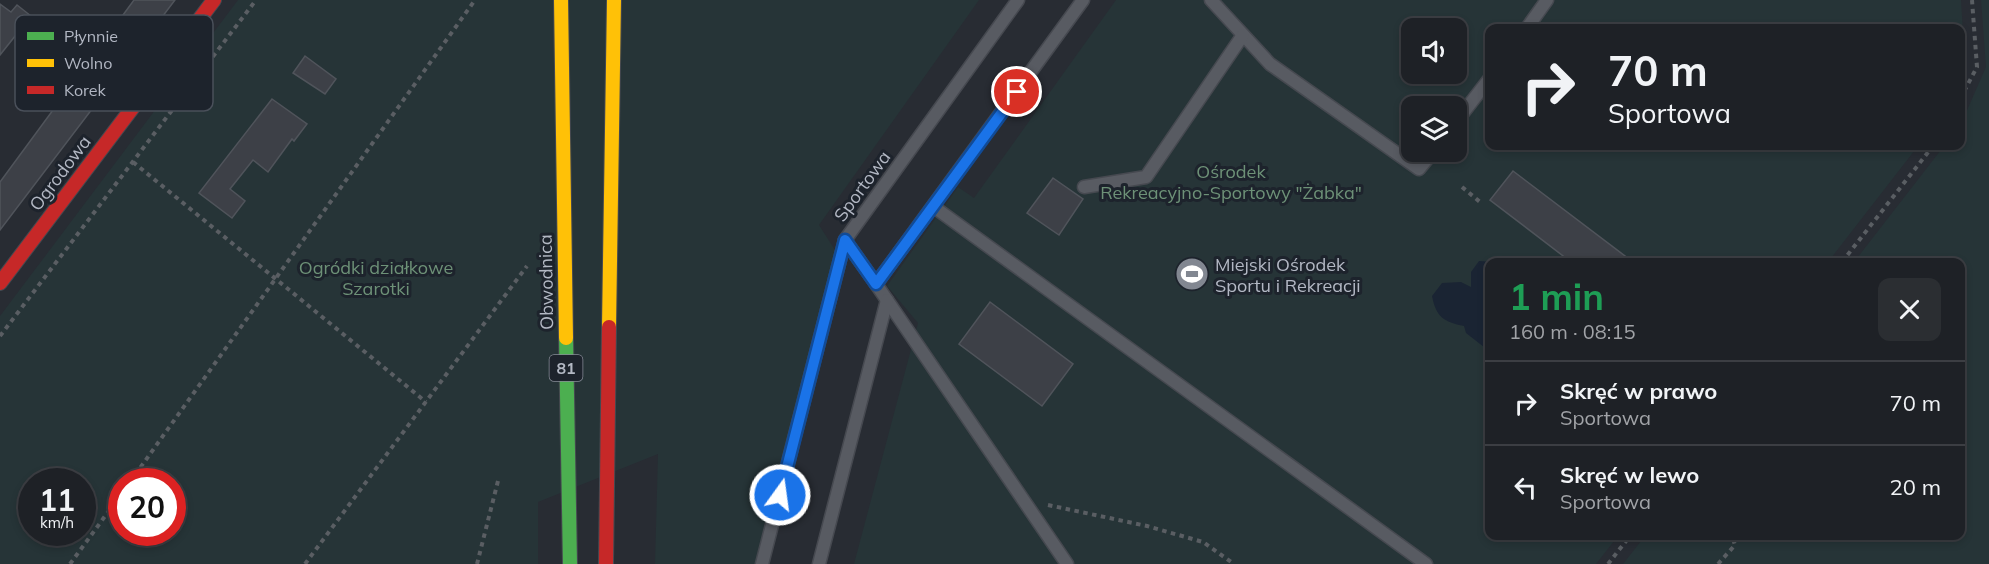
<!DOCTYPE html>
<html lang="pl">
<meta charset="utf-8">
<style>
:root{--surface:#1e2126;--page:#2b2e32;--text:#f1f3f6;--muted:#a1a3a7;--line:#3c3e43}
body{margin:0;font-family:Mulish,sans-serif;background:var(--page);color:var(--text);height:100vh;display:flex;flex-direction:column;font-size:22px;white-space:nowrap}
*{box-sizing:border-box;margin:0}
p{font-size:20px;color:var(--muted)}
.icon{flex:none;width:33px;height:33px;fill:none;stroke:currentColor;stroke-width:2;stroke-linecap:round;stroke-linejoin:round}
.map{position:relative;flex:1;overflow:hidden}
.side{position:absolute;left:1485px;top:258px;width:480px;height:282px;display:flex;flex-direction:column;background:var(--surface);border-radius:12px;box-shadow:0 3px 9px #0003,0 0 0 2px var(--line)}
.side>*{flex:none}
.banner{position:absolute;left:1485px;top:24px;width:480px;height:126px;border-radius:12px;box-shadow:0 3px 9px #0003,0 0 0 2px var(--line);background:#1e2126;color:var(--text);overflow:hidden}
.buttons{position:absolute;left:1401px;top:18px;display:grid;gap:12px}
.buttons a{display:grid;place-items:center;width:66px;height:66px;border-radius:12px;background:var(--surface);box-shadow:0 3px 9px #0003,0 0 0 2px var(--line);font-size:30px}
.speed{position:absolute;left:18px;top:468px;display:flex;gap:12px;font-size:30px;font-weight:700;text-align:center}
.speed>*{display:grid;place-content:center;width:78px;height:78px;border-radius:50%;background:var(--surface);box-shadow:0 3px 9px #0003,0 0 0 2px var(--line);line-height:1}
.speed small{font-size:15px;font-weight:400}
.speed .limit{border:9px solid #d22;background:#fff;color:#111}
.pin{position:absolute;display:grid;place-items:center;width:51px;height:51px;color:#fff;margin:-26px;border:3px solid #fff;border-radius:50%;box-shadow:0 2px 6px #0007}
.me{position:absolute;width:66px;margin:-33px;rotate:14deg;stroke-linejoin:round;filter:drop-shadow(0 0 4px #0008)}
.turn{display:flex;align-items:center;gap:21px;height:126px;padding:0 24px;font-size:27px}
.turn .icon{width:78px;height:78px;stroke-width:2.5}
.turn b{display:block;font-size:42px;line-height:51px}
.round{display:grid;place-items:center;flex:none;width:63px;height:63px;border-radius:12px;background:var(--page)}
.summary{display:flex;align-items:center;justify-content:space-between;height:102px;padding:0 24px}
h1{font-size:36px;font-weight:700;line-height:45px;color:#1e9e55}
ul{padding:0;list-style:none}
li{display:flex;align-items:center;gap:18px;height:84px;padding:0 24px;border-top:2px solid var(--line)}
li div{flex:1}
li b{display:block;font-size:22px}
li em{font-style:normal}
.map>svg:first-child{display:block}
.green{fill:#263437;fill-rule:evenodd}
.water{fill:#1a2433}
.building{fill:#3d4047;stroke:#50545b;stroke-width:1.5}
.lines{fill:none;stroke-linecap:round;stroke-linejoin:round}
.lane-casing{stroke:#464950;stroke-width:15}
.fast-casing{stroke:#464950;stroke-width:16}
.slow-casing{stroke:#464950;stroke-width:16}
.jam-casing{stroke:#464950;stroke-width:16}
.path{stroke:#5a5e63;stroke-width:4;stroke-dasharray:4.5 4.5;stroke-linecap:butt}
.lane{stroke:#585b62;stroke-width:12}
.fast{stroke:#4caf50;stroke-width:14}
.slow{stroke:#ffc107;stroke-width:14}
.jam{stroke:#c62828;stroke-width:14}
.route-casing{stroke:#114b97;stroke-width:15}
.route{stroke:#1a73e8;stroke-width:10}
.labels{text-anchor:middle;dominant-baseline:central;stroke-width:6;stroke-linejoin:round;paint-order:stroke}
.shield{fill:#1d232c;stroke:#868b96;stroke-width:1.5}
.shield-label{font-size:16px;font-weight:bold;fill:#b3b8c4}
.park-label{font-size:18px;fill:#6d9177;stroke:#1d232c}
.street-label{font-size:18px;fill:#b3b8c4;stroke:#1d232c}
.poi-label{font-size:18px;fill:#b3b8c4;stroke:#1d232c;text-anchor:start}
.key{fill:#1d232c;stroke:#4a505a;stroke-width:1.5}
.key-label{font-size:16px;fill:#b3b8c4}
</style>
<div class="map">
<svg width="1989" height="564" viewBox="0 0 1989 564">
<rect width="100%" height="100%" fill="#282c33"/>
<g class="green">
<path d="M 238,0 L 979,0 L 819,225 L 835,250 L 755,564 L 655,564 L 658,454 L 538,502 L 538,564 L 0,564 L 0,316 ZM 32,482 L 82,482 L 82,532 L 32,532 ZM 122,482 L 172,482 L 172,532 L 122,532 Z"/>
<path d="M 1116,0 L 1961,0 L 1965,65 L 1961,74 L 1960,28 L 1490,28 L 1490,146 L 1918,146 L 1828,262 L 1490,262 L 1490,536 L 1618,536 L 1596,564 L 854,564 L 918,323 L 887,286 L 958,187 L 974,198 ZM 1412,28 L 1456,28 L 1456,74 L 1412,74 ZM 1412,106 L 1456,106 L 1456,152 L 1412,152 Z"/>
<polygon points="1981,0 1989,0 1989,564 1623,564 1645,536 1960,536 1960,262 1854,262 1944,146 1960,146 1961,124 1986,67"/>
</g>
<path class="water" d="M 1479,261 L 1495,262 L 1490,262 L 1489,351 L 1466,333 L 1464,326 C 1444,322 1436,317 1432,296 L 1442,283 L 1461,282 L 1471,287 L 1471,272 Z"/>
<g class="building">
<polygon points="134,0 175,0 0,230 0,182"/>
<polygon points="0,4 11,12 17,5 31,16 0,55"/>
<polygon points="305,56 336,79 325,94 293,73"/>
<polygon points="272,99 307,124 294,141 292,139 268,172 253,160 230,189 245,201 232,218 199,193"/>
<polygon points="1513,171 1633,262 1571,262 1490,200"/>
<polygon points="1053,178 1083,199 1059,235 1027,213"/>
<polygon points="990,302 1073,364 1042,406 959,344"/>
</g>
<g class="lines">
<defs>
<g id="lane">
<polyline points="1018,0 845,240 876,284 1083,0"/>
<polyline points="1211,0 1270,64 1419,169 1433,152"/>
<polyline points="1527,28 1547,0"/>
<polyline points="1456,122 1490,78"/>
<polyline points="1084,187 1146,177 1243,35"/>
<polyline points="934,207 1426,564"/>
<polyline points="876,284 1067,564"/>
<polyline points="762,564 845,240"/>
<polyline points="819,564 887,300"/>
</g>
<polyline id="fast" points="566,338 570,564"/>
<g id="slow">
<polyline points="561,0 566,338"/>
<polyline points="609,327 614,0"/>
</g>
<g id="jam">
<polyline points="0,283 214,0"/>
<polyline points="606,564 609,327"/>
</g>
</defs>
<use href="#lane" class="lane-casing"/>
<use href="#fast" class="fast-casing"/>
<use href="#slow" class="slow-casing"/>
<use href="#jam" class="jam-casing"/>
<g class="path">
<polyline points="1960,99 1977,67 1972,0"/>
<polyline points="133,162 426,402"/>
<polyline points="1462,187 1480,202"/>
<polyline points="1842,262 1933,146"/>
<polyline points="0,336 256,0"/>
<polyline points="130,482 475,0"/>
<polyline points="1048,505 1147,526 1203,542 1234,564"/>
<polyline points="70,564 122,493"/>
<polyline points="305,564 527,266"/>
<polyline points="477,564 498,481"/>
<polyline points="1608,564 1630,536"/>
<polyline points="1718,564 1735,545 1732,536"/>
</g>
<use href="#lane" class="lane"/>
<use href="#fast" class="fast"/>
<use href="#slow" class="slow"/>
<use href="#jam" class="jam"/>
</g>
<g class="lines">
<defs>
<polyline id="route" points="780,495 845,240 876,284 1017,92"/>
</defs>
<use href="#route" class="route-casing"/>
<use href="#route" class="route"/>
</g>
<defs>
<symbol id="stadium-disc" viewBox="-11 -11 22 22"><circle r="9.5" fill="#828791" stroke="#1d232c"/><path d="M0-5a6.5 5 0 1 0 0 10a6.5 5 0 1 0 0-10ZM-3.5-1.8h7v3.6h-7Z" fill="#fff"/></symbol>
</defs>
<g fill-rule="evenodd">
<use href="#stadium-disc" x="1173" y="255" width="38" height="38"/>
</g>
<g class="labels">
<rect class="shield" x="549.5" y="355" width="33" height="26" rx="4.5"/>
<g class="shield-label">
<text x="566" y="368">81</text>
</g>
<g class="park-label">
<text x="1231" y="171">Ośrodek<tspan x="1231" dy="21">Rekreacyjno-Sportowy "Żabka"</tspan></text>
<text x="376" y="267">Ogródki działkowe<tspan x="376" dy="21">Szarotki</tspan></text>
</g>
<g class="street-label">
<text transform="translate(60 173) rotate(-53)">Ogrodowa</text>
<text transform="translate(862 186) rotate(-54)">Sportowa</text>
<text transform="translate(546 282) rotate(-91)">Obwodnica</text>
</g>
<g class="poi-label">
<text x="1215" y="264">Miejski Ośrodek<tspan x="1215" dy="21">Sportu i Rekreacji</tspan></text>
</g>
</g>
<rect x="15" y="15" width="198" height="96" rx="9" class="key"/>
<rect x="27" y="32" width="27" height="8" fill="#4caf50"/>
<rect x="27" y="59" width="27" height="8" fill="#ffc107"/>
<rect x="27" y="86" width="27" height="8" fill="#c62828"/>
<g class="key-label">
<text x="64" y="42">Płynnie</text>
<text x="64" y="69">Wolno</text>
<text x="64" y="96">Korek</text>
</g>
</svg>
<div class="buttons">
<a><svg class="icon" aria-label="sound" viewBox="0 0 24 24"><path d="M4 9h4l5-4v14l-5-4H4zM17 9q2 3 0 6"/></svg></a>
<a><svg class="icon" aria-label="layers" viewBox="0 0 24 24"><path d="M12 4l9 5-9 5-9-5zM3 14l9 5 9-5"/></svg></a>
</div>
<div class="speed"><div>11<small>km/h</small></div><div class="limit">20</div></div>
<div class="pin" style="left:1017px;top:92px;background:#d93025"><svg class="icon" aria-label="arrive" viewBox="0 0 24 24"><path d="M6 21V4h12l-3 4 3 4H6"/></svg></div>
<svg class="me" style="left:780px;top:495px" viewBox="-20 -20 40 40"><circle r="17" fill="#1a73e8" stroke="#fff" stroke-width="3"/><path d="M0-11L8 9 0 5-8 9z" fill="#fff"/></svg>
<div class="banner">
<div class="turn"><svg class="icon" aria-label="right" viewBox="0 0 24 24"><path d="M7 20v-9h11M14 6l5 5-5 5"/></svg><div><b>70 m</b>Sportowa</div></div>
</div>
<section class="side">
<div class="summary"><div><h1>1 min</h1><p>160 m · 08:15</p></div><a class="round"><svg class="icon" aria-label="close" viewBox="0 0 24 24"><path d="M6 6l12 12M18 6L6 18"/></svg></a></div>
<ul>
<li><svg class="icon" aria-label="right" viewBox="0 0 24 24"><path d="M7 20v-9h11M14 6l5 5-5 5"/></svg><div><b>Skręć w prawo</b><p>Sportowa</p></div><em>70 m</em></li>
<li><svg class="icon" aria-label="left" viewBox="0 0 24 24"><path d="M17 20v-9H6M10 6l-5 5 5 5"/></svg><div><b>Skręć w lewo</b><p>Sportowa</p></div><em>20 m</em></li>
</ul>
</section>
</div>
